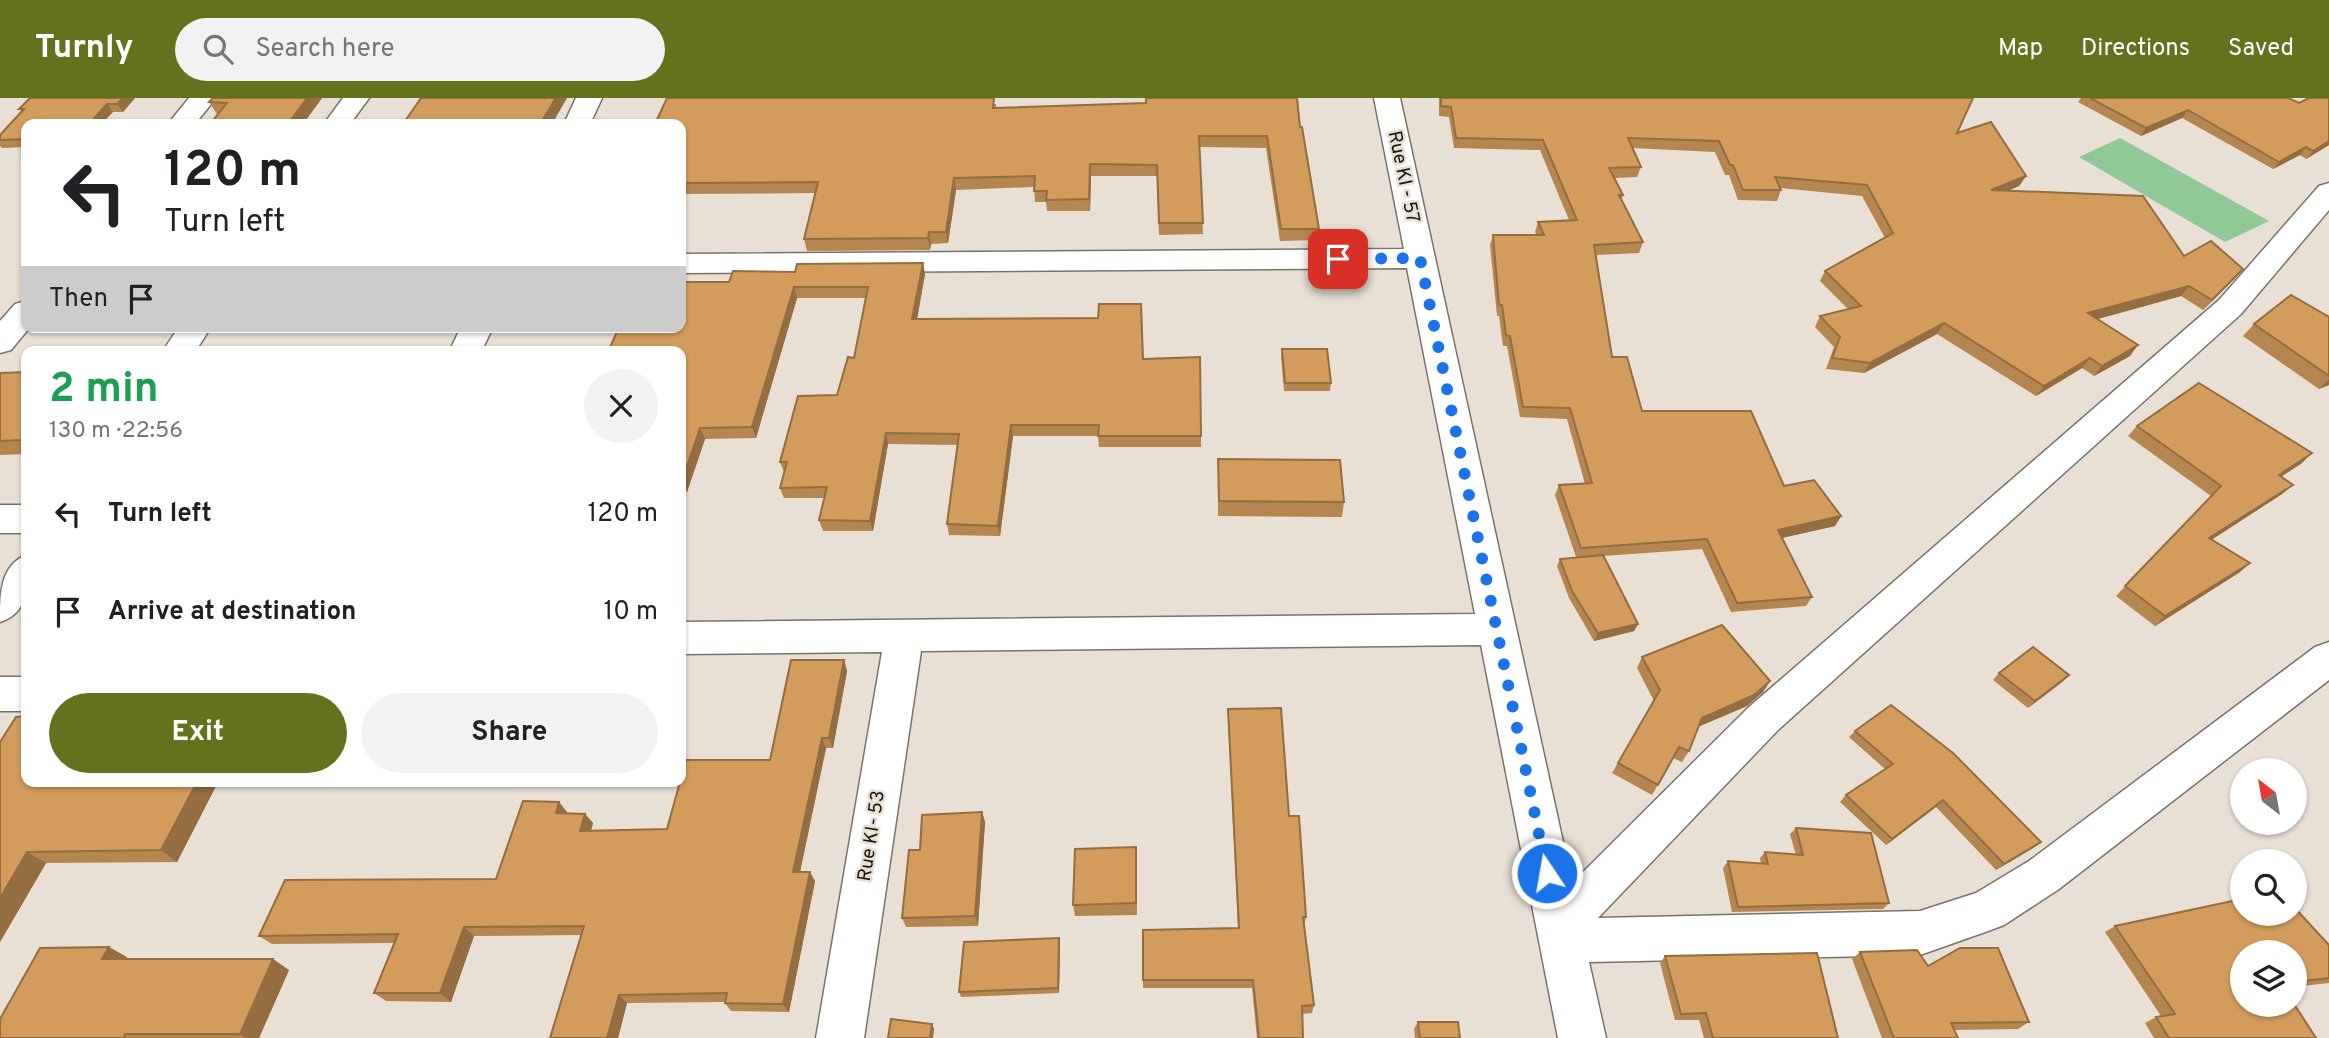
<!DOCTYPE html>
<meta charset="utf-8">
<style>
:root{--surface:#fff;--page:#f2f2f2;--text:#202124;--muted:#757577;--accent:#64721e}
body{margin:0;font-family:Overpass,sans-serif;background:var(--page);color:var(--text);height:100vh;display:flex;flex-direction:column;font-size:26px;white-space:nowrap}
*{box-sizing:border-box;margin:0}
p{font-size:23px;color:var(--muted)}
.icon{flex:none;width:38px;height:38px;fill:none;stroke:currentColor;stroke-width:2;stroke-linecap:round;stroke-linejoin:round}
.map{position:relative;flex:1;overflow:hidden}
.drawer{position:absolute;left:21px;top:248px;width:665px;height:441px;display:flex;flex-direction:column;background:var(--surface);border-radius:14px;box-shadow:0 2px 5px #0004}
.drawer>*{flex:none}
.hud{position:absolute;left:21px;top:21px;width:665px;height:214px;border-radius:14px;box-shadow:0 2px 5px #0004;background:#fff;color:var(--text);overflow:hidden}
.needle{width:46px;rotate:329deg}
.controls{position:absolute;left:2230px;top:660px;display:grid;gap:14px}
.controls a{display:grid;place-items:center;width:77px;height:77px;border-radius:50%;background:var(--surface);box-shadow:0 2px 5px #0004;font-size:35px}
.pin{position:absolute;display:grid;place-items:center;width:60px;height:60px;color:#fff;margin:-30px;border-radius:14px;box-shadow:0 4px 10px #0006}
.me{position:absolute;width:77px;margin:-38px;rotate:348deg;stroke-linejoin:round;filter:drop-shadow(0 0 5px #0008)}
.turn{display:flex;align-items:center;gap:24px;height:147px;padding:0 28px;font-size:32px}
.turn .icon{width:91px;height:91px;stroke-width:2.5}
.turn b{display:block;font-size:49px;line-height:60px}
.then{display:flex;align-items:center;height:66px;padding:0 28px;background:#0003;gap:14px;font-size:26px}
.round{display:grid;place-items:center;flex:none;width:74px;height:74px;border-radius:37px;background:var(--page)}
.headline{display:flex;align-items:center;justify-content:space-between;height:119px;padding:0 28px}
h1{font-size:42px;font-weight:700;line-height:52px;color:#1e9e55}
.cta{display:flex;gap:14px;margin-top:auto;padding:14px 28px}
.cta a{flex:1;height:80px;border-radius:42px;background:var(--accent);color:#fff;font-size:28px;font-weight:700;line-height:80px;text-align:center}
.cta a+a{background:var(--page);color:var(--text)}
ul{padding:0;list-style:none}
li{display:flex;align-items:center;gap:21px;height:98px;padding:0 28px}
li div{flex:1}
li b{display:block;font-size:26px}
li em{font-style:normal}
header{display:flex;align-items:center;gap:42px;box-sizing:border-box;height:98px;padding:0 35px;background:var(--accent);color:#fff}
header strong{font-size:33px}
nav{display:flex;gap:38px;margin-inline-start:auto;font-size:24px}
.search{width:490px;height:63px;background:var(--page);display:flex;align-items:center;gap:18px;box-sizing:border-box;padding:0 24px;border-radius:38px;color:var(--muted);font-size:26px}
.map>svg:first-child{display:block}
.green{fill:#90c997}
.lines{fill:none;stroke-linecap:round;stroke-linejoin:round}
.minor-casing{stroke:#7b736a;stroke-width:3}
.minor{fill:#fff;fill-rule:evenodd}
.wall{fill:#b5864f}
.shaded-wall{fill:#946d40}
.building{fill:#d39c5c;stroke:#946d40;stroke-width:2}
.route{stroke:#1a73e8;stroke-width:12;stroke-dasharray:0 21.6}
.labels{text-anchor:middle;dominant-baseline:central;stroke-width:5;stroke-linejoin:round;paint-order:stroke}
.street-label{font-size:19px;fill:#191612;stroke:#e8dfd5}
</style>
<header>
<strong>Turnly</strong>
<div class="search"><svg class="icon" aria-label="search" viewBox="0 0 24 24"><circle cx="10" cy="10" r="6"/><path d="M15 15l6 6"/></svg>Search here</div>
<nav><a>Map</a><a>Directions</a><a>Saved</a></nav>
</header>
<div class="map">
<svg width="2329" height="940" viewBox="0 0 2329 940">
<rect width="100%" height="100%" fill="#e8dfd5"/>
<polygon class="green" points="2120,40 2269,123 2225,144 2079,59"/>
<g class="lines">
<defs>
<g id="minor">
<polygon points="189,0 216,0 195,26 168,26"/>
<polygon points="343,0 369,0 350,26 324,26"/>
<polygon points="576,0 602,0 590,26 564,26"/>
<polygon points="1374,0 1400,0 1572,785 1749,609 2219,202 2319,88 2329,85 2329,112 2241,216 1777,633 1598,820 1920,813 1976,795 2029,763 2315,549 2329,544 2329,582 2059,791 2004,827 1988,833 1920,857 1589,864 1606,940 1558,940 1481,547 921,553 864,940 816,940 882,554 681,556 681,524 1475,516 1407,170 681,175 681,156 1404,151"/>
<polygon points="26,203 26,229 30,229 11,252 0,255 0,223 15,206"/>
<polygon points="179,229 211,229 195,254 162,254"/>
<polygon points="461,229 493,229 481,254 449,254"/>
<rect x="0" y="407" width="26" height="28"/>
<path d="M 26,457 C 27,485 31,514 0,524 C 0,496 0,468 26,457 Z"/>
<rect x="0" y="579" width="26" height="34"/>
</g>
</defs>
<use href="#minor" class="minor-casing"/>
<use href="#minor" class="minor"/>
</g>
<g class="wall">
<polygon points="30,0 135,0 123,14 113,14 26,26 26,49 2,50 0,48 0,37 22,14 19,11"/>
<polygon points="213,0 322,0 303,26 217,16 209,4"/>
<polygon points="1439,0 1973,0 1957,35 2026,78 2019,88 2008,93 2184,158 2243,171 2203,212 2181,198 2097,221 2130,258 2094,278 2082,270 2036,298 1937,236 1864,275 1826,271 1834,249 1815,229 1820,218 1848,211 1820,183 1825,173 1885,140 1862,98 1780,90 1781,92 1777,103 1738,102 1729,77 1725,77 1715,54 1632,50 1641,69 1637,79 1614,80 1623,97 1621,103 1643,144 1639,155 1596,157 1612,259 1642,313 1841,418 1835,428 1782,440 1812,499 1806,508 1731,514 1702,451 1603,458 1638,526 1634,533 1594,543 1569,500 1557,468 1560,461 1576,459 1555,397 1559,387 1585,386 1567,321 1520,319 1507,248 1503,248 1499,218 1497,218 1490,147 1493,137 1537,137 1535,134 1538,124 1569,122 1540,52 1454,50 1449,19 1439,18"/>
<polygon points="2081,0 2288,0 2299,5 2329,47 2306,61 2300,57 2273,71 2182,20 2141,38 2078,4"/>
<polygon points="996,6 996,10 1300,29 1319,131 1318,142 1280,143 1266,50 1200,49 1203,136 1159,137 1157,78 1091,78 1090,113 1047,113 1046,104 1035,104 1034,89 956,92 948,145 931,146 930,152 807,153 804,141 815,95 681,96 681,26"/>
<polygon points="923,165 925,176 917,221 1143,261 1201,338 1201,349 1099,349 1098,338 1013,338 1000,438 949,437 947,426 958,347 888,346 873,433 823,433 819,422 824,400 784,400 780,390 784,374 780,364 837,297 854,260 866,200 797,200 756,340 705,341 687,394 681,394 681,254 617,232 576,232 575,229 681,229 729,184 795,174"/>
<polygon points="2329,219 2329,287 2319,291 2243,238 2254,226"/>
<polygon points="1282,251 1331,285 1330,293 1284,293 1281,259"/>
<polygon points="26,274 26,356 0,357 0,275"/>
<polygon points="2137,328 2302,365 2281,379 2293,387 2282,396 2211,442 2240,474 2155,528 2116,498 2211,398 2128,338"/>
<polygon points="1218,361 1344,404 1342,419 1218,418"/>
<polygon points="1642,559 1770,583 1763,594 1747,608 1698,629 1689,653 1682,664 1673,660 1652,697 1612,675 1654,603 1637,570"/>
<polygon points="844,562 847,573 833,650 826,650 800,774 815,783 789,914 731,913 725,905 725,904 627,905 618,940 581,837 474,838 451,904 386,903 374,895 394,845 272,846 259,838 496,781 567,714 567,715 585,716 593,725 591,733 667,731 770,662"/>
<polygon points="1999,575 2069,577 2062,584 2028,610 1993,582"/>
<polygon points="1228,611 1289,718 1306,819 1304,828 1314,907 1312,915 1302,916 1303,940 1257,940 1252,890 1143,890 1143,832 1238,830 1228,621"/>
<polygon points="1855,633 2041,744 2033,750 1996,772 1936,709 1886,747 1840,704 1846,697 1885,671 1849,639"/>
<polygon points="0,644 26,684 218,684 177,764 46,765 0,844"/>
<polygon points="982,714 985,724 978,828 906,829 902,820"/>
<polygon points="1796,730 1889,805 1883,811 1732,814 1723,770 1728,763 1761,766 1760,760 1765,754 1796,757 1790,736"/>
<polygon points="1136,749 1137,817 1075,818 1073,807"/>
<polygon points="2115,828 2329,847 2329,885 2294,889 2294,854 2242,854 2316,940 2154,940 2145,925 2156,919 2161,918 2105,834"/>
<polygon points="1060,846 1059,895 961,899 959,894"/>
<polygon points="1860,854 1928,868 2029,924 2018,931 1954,932 1958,940 1882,940 1852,861"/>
<polygon points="1665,858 1838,940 1704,940 1699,922 1675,922 1660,865"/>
<polygon points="127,859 126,861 289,872 259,940 0,940"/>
<polygon points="1418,924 1460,940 1415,940 1414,931"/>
</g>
<g class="shaded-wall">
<polygon points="123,0 135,0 123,14 117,6"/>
<polygon points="307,0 322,0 303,26 288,26"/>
<polygon points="556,0 567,0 552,26 540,26"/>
<polygon points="107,6 113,14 102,26 89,26"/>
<polygon points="2188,12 2182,20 2141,38 2146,30"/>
<polygon points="2329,43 2329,47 2306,61 2313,53"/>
<polygon points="2306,49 2300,57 2273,71 2279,64"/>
<polygon points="1090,66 1091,78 1090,113 1089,101"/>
<polygon points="2026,78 2019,88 1985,102 1991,92"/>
<polygon points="954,80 956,92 948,145 946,134"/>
<polygon points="929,134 931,146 930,152 928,140"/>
<polygon points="923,165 925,176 915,232 912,221"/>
<polygon points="2243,171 2234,181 2203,212 2212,202"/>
<polygon points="2189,188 2181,198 2080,226 2088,215"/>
<polygon points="794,189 797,200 756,340 752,329"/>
<polygon points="1944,225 1937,236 1864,275 1870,265"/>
<polygon points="2138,247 2130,258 2094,278 2102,268"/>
<polygon points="2090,260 2082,270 2036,298 2044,288"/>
<polygon points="2329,281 2329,287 2319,291"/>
<polygon points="1011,327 1013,338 1000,438 998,428"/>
<polygon points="700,330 705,341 687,394 682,383"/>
<polygon points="26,335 26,348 21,342"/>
<polygon points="886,335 888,346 873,433 870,423"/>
<polygon points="2312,355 2302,365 2268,387 2279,377"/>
<polygon points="2293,387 2282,396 2199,450 2209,440"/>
<polygon points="1841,418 1835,428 1773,442 1778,432"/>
<polygon points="2250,465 2240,474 2155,528 2165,518"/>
<polygon points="1638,526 1634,533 1594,543 1598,535"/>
<polygon points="844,562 847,573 833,650 829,640"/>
<polygon points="2069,577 2062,584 2028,610 2035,603"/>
<polygon points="1770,583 1763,594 1747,608 1695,630 1702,620"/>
<polygon points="822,640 826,650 798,783 793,774"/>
<polygon points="197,684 218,684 177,764 161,752"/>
<polygon points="1943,702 1936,709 1886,747 1892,741"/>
<polygon points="559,704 567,714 564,725 556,715"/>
<polygon points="982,714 985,724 978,828 975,818"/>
<polygon points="585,716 593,725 588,743 580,733"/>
<polygon points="2041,744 2033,750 1996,772 2004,766"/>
<polygon points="27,754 46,765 0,844 0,800"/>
<polygon points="810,774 815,783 789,914 783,906"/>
<polygon points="464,829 474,838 451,904 440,895"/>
<polygon points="1059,840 1060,846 1059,895 1058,890"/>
<polygon points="109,849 127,859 121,872 102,861"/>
<polygon points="273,861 289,872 259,940 246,940 240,936"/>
<polygon points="619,897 627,905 618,940 607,940"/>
<polygon points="932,926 934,931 933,940 930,940"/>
</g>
<g class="building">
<polygon points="30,0 123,0 117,6 107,6 89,26 26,26 26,41 0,42 0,37 24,11 19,11"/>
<polygon points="213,0 307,0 288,26 210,26 227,5 209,4"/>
<polygon points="421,0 556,0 540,26 403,26"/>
<polygon points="667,0 994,0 993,10 1146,5 1146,0 1297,0 1300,29 1302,29 1319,131 1281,131 1267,38 1199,38 1203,125 1159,125 1157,67 1090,66 1089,101 1046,102 1047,93 1034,93 1035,78 954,80 946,134 929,134 928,140 804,141 818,84 681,85 681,26 655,26"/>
<polygon points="1441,0 1973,0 1957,35 1991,24 2026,78 1991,92 2143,98 2184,158 2211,143 2243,171 2212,202 2189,188 2088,215 2138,247 2102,268 2090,260 2044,288 1944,225 1870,265 1832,260 1840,239 1820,218 1861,208 1825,173 1893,135 1867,87 1775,79 1781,92 1743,92 1733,67 1730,67 1719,43 1628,40 1641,69 1609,70 1623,97 1619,97 1643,144 1594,147 1612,259 1627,259 1642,313 1751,313 1784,388 1814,382 1841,418 1778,432 1812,499 1737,505 1707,441 1581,450 1559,387 1592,385 1570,310 1523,309 1510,238 1506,237 1502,207 1499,207 1493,137 1544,137 1538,124 1577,122 1543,42 1456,40 1451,9 1441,8"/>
<polygon points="2090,0 2288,0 2299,5 2309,0 2329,0 2329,43 2313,53 2306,49 2279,64 2188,12 2146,30"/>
<polygon points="923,165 912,221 1098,220 1099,206 1141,206 1143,261 1200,259 1201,338 1098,338 1099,327 1011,327 998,428 947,426 959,336 886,335 870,423 819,422 827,389 780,390 787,364 780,364 798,298 837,297 848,259 854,260 868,189 794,189 752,329 700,330 682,383 681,383 681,254 608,254 619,229 681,229 681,184 729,184 733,173 795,174 797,166"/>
<polygon points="2291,197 2329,219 2329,278 2254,226"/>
<polygon points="1282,251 1327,251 1331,285 1285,285"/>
<polygon points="26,274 26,335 21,342 0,343 0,275"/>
<polygon points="2199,285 2312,355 2279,377 2293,387 2209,440 2250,465 2165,518 2125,488 2221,388 2137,328"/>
<polygon points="1218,361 1340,362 1344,404 1219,403"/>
<polygon points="1603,457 1638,526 1598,535 1572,493 1560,461"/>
<polygon points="1722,527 1770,583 1754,597 1702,620 1689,653 1679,649 1658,687 1618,665 1660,592 1642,559"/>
<polygon points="2033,549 2069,577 2035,603 1999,575"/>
<polygon points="791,562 844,562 829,640 822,640 793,774 810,774 783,906 725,905 727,895 619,897 607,940 550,940 584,828 464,829 440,895 374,895 398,836 259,838 285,782 496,781 523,703 559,704 556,715 585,716 580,733 667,731 686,662 770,662"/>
<polygon points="1891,607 1953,655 2041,744 2004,766 1943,702 1892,741 1846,697 1893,666 1855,633"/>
<polygon points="1281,610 1289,718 1299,718 1306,819 1303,819 1314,907 1302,908 1303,940 1259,940 1253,882 1143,882 1143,832 1239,830 1228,611"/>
<polygon points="26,618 26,684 197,684 161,752 27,754 0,800 0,644 16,619"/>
<polygon points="982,714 975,818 902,820 909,752 920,752 922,717"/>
<polygon points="1796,730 1871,735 1889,805 1738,809 1728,763 1768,766 1765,754 1803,757"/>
<polygon points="1136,749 1136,805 1073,807 1075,751"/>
<polygon points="2242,801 2242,816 2294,816 2294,809 2329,847 2329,880 2294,884 2294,854 2242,854 2242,906 2294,906 2316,940 2169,940 2156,919 2175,916 2115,828"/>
<polygon points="1059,840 1058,890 959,894 964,844"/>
<polygon points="109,849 102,861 273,861 240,936 125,936 124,940 0,940 0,921 40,850"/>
<polygon points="1960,850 1998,850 2029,924 1951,925 1958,940 1894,940 1860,854 1917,852 1928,868"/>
<polygon points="1817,855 1838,940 1713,940 1706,915 1681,916 1665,858"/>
<polygon points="891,921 932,926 930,940 888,940"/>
<polygon points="1418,924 1458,924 1460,940 1420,940"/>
</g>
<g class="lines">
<polyline class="route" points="1338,161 1420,160 1547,775"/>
</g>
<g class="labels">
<g class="street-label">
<text transform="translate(1403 79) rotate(78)">Rue KI - 57</text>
<text transform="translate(872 738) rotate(-81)">Rue KI- 53</text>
</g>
</g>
</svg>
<div class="controls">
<a><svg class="needle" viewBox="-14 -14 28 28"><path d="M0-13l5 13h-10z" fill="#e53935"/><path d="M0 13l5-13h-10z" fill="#757577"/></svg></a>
<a><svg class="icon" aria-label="search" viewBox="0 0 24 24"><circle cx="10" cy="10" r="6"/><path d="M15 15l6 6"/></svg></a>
<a><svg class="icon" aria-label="layers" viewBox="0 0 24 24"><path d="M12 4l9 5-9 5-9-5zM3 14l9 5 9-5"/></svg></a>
</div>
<div class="pin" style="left:1338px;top:161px;background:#d93025"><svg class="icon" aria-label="arrive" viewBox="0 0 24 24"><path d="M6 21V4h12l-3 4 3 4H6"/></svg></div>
<svg class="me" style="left:1547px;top:775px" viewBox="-20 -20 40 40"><circle r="17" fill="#1a73e8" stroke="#fff" stroke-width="3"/><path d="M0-11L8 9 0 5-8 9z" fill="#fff"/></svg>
<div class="hud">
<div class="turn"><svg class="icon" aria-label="left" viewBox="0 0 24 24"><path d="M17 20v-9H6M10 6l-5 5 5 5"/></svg><div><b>120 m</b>Turn left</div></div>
<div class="then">Then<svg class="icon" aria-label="arrive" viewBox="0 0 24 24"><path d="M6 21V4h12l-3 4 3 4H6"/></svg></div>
</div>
<section class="drawer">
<div class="headline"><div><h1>2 min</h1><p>130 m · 22:56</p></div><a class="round"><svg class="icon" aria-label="close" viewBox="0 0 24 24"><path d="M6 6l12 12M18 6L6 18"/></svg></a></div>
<ul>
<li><svg class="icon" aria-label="left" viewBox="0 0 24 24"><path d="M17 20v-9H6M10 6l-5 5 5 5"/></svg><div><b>Turn left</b></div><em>120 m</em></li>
<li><svg class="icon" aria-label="arrive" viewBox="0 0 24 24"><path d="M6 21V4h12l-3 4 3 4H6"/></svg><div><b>Arrive at destination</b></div><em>10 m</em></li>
</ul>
<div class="cta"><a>Exit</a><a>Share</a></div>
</section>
</div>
